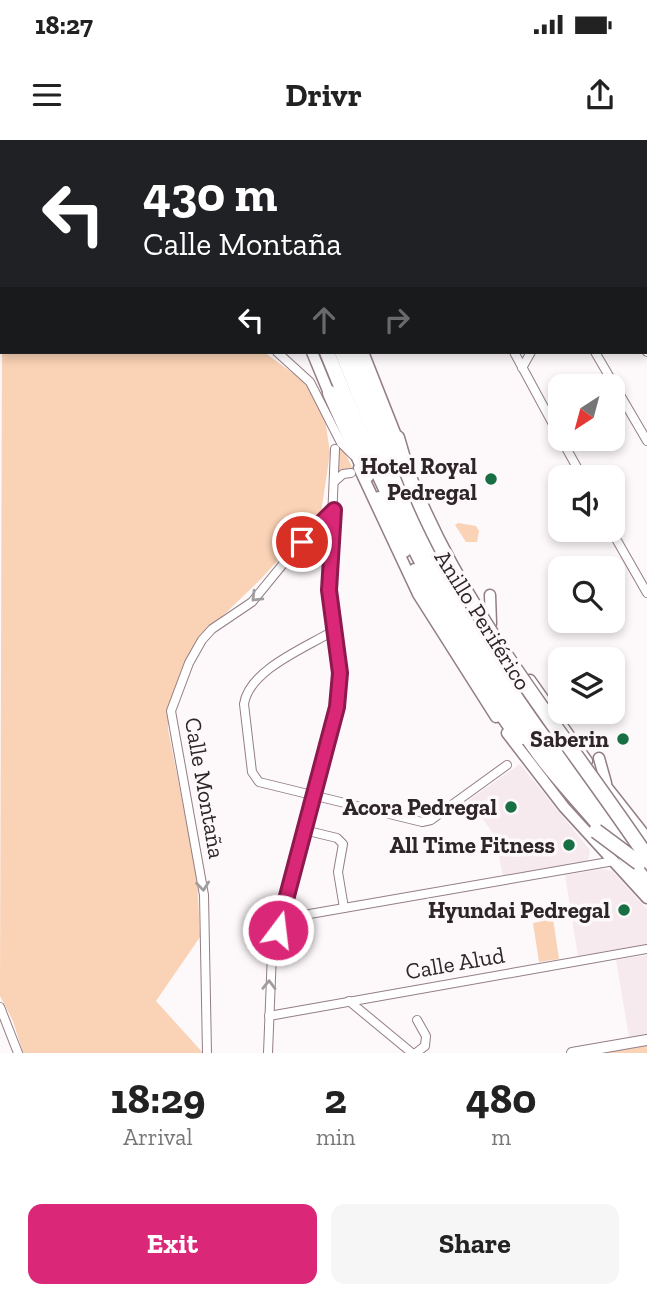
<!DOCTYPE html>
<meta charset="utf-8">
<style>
:root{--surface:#fff;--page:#f6f6f6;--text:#222;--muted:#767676;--accent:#db2777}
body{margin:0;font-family:"Zilla Slab",serif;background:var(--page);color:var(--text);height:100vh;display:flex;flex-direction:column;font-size:26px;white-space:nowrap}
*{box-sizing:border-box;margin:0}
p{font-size:23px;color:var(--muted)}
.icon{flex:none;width:38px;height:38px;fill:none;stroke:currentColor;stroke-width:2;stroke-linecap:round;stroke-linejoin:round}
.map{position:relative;height:913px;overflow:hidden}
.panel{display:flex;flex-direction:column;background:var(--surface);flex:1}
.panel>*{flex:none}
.banner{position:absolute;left:0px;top:0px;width:648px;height:214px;box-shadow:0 4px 10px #0003;background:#202124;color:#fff;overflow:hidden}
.needle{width:46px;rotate:216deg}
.buttons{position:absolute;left:548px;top:234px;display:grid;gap:14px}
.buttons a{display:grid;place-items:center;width:77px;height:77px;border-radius:14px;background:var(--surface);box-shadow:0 4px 10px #0003;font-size:35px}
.pin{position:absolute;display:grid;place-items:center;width:60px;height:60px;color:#fff;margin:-30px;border:4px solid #fff;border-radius:50%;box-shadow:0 2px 7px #0007}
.me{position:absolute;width:77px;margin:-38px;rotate:15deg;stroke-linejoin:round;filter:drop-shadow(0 0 5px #0008)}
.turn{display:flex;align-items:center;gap:24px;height:147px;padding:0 28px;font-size:32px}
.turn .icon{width:91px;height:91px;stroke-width:2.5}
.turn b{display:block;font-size:49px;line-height:60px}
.lanes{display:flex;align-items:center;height:66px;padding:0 28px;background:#0003;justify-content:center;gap:35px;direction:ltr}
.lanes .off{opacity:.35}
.eta{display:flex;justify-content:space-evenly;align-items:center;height:119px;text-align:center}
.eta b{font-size:42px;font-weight:800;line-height:49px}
.primary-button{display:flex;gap:14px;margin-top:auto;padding:14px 28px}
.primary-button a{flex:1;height:80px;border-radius:14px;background:var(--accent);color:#fff;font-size:28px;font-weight:800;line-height:80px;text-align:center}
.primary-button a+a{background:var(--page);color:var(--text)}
.status{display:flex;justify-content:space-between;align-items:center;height:49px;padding:0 35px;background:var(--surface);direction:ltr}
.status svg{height:19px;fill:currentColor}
header{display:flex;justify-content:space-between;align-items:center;height:91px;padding:0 28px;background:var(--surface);font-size:32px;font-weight:800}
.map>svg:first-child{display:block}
.built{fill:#f7eaef}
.green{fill:#fad2b5}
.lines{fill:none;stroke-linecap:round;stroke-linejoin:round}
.minor-casing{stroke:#937e87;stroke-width:10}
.tertiary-casing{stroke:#937e87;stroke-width:12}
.secondary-casing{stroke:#937e87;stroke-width:13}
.motorway-casing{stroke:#937e87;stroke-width:17}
.minor{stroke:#fff;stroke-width:8}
.tertiary{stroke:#fff;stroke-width:10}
.secondary{stroke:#fff;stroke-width:10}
.motorway{stroke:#fff;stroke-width:14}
.motorway-bridge-casing{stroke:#937e87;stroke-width:17;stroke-linecap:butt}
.motorway-bridge{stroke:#fff;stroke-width:14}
.oneway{stroke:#a09d9e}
.route-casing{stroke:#8e194d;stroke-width:18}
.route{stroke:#db2777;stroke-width:12}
.poi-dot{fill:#176f43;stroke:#fdf8fa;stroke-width:2.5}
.labels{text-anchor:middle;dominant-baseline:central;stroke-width:7;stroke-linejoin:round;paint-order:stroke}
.poi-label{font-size:23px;font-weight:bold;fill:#2d2528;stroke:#fdf8fa;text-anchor:end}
.street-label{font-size:23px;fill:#2d2528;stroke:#fdf8fa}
</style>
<div class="status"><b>18:27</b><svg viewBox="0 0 49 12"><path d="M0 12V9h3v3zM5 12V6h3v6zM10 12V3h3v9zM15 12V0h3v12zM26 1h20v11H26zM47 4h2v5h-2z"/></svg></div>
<header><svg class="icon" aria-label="menu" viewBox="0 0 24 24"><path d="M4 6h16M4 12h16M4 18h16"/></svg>Drivr<svg class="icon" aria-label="share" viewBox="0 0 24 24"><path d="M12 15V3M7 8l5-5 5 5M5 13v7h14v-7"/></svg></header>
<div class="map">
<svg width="647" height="913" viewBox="0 0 647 913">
<rect width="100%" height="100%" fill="#fdf8fa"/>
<g class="built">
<polygon points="520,624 590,710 588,721 503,736 495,696 469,660"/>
<polygon points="603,729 612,731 647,769 647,804 578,816 565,735"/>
<polygon points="647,815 647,894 629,897 616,820"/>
</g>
<g class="green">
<polygon points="578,0 647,0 647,208 646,2"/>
<polygon points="2,197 2,212 264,212 302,240 314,255 325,279 330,313 321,373 260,440 201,497 180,533 169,568 168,589 197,736 200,797 156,861 203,913 23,913 13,881 0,856"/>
<polygon points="342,307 354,331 338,334 338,310"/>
<polygon points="458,383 476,386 479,391 477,402 466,402 455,385"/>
<polygon points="553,779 559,819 539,822 533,783"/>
<polygon points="647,905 647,913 598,913"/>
</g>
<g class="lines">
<defs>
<g id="minor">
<polyline points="413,0 415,2"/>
<polyline points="427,0 428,2"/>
<polyline points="443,0 444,2"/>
<polyline points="508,0 508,2"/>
<polyline points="569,0 571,2"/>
<polyline points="0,79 2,78"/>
<polyline points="0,192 2,191"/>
<polyline points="646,211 647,212"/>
<polyline points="277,212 310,242 341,303 353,315"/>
<polyline points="514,212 560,297"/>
<polyline points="595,212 647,301"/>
<polyline points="522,228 531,212"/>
<polyline points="561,299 583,338"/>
<polyline points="334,342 343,334 351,333"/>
<polyline points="611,390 647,453"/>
<path d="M 333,491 C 305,508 249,530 244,564 L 252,632 L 259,642 L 422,682 L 431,680 L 507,625"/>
<polyline points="304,690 337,698 343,704 338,732 344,768"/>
<polyline points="281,779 614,721"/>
<polyline points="349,861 412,913"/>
<polyline points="0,867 18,913"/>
<polyline points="269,876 647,809"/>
<polyline points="207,913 204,755 171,571 189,523 202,500 212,489 252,462 301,402 334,370"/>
<polyline points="268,913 272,813 340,552 329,450 335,309"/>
<polyline points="416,913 425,906 426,896 417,880"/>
</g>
<polyline id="tertiary" points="572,913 647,900"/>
<g id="secondary">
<polyline points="188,0 189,2"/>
<polyline points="246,0 248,2"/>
<polyline points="312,212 331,258"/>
<polyline points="363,212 399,303"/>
<polyline points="359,328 418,454 496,577"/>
<polyline points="490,455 491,484"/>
<polyline points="530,540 587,621"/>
<polyline points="507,593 564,667 647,758"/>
<polyline points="599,618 606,643"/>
<polyline points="599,637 647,698"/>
</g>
<g id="motorway">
<polyline points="200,0 202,2"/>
<polyline points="230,0 231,2"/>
<path d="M 327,212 C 383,353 450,491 540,615 C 562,644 589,672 612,700"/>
<path d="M 342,212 C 412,390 499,566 634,705"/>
<polyline points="352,212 393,319"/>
<polyline points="330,253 367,335"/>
<polyline points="397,298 407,332"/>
<polyline points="379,359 404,410"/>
<polyline points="415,431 485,550 519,598"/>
<polyline points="625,716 647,743"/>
</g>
</defs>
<use href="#minor" class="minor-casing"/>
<use href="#tertiary" class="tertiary-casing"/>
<use href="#secondary" class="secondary-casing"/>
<use href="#motorway" class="motorway-casing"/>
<use href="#minor" class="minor"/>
<use href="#tertiary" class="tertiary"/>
<use href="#secondary" class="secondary"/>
<use href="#motorway" class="motorway"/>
<defs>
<g id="motorway-bridge">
<path d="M 407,332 C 462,475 563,592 647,717"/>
<polyline points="596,691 639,723"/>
</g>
</defs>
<use href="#motorway-bridge" class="motorway-bridge-casing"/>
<use href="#motorway-bridge" class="motorway-bridge"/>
</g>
<defs><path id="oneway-chevron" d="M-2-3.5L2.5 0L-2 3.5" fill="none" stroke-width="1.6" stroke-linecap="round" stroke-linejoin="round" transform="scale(1.75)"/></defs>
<g class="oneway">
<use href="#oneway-chevron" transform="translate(256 457) rotate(135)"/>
<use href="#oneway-chevron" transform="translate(203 746) rotate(84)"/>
<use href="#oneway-chevron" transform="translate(269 845) rotate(-89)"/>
</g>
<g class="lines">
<defs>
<polyline id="route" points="278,790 337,567 340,533 329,450 334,370 302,402"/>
</defs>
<use href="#route" class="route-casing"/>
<use href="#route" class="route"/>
</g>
<g class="poi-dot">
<circle cx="491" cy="339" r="7"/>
<circle cx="623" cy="599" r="7"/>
<circle cx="511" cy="667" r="7"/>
<circle cx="569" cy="705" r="7"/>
<circle cx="624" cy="770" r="7"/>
</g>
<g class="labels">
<g class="poi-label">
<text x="477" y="326">Hotel Royal<tspan x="477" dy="26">Pedregal</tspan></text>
<text x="609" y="599">Saberin</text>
<text x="497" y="667">Acora Pedregal</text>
<text x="555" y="705">All Time Fitness</text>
<text x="610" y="770">Hyundai Pedregal</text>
</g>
<g class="street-label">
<text transform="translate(483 480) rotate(58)">Anillo Periférico</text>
<text transform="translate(205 648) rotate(80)">Calle Montaña</text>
<text transform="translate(455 823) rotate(-10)">Calle Alud</text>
</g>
</g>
</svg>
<div class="buttons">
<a><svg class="needle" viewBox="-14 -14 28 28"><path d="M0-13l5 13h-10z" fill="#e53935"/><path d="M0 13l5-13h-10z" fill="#767676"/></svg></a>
<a><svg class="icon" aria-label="sound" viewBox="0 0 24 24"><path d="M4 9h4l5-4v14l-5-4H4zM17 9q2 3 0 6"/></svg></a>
<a><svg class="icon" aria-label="search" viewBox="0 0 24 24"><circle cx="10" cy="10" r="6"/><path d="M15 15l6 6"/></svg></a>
<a><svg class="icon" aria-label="layers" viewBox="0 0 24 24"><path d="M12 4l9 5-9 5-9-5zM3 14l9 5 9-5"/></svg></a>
</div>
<div class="pin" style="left:302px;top:402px;background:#d93025"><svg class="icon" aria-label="arrive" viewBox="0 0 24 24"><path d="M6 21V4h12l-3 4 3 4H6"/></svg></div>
<svg class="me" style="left:278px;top:790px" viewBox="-20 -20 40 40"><circle r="17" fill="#db2777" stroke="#fff" stroke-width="3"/><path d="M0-11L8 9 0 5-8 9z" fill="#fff"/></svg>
<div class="banner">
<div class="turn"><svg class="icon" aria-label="left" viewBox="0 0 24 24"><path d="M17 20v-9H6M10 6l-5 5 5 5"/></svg><div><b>430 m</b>Calle Montaña</div></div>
<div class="lanes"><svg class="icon" aria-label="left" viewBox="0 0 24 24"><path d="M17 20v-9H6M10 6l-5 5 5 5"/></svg><svg class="icon off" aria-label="ahead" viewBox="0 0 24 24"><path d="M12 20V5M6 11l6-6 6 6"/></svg><svg class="icon off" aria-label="right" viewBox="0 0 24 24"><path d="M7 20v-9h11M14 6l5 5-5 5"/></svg></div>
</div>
</div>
<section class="panel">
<div class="eta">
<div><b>18:29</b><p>Arrival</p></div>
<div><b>2</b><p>min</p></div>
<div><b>480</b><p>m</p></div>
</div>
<div class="primary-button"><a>Exit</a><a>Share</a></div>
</section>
